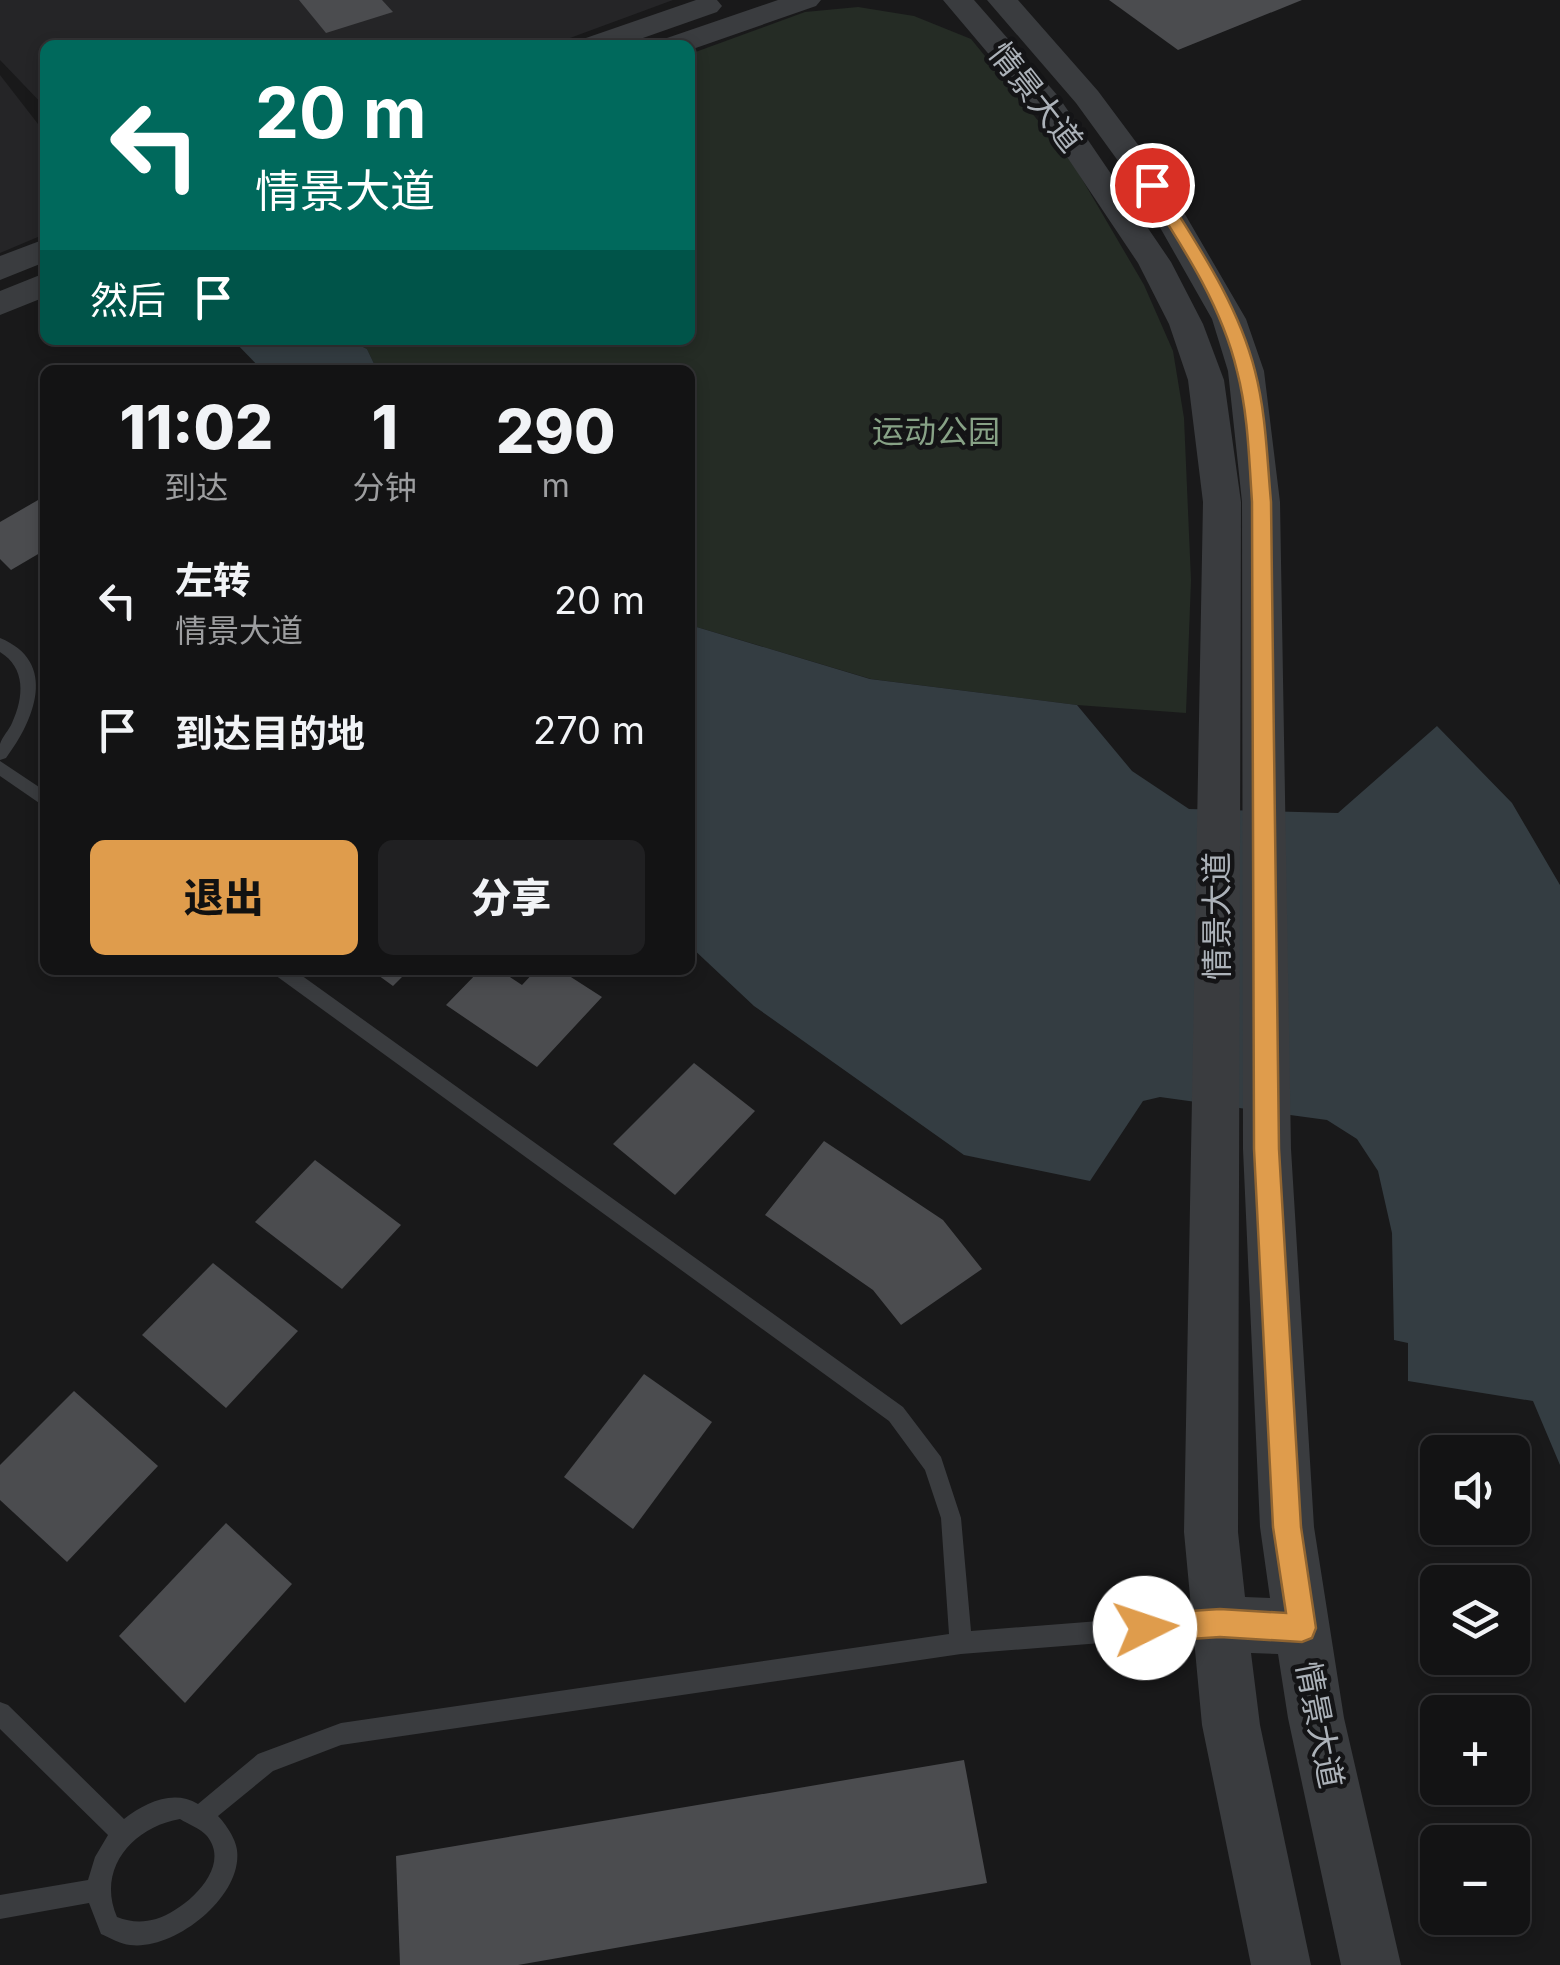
<!DOCTYPE html>
<html lang="zh">
<meta charset="utf-8">
<style>
:root{--surface:#131314;--page:#202022;--text:#f1f3f6;--muted:#9d9ea0;--line:#323234;--accent:#df9c4c}
body{margin:0;font-family:Inter,"Noto Sans SC",sans-serif;background:var(--page);color:var(--text);height:100vh;display:flex;flex-direction:column;font-size:38px;white-space:nowrap}
*{box-sizing:border-box;margin:0}
p{font-size:32px;color:var(--muted)}
.icon{flex:none;width:55px;height:55px;fill:none;stroke:currentColor;stroke-width:2;stroke-linecap:round;stroke-linejoin:round}
.map{position:relative;flex:1;overflow:hidden}
.drawer{position:absolute;left:40px;top:365px;width:655px;height:610px;display:flex;flex-direction:column;background:var(--surface);border-radius:15px;box-shadow:0 5px 15px #0003,0 0 0 2px var(--line)}
.drawer>*{flex:none}
.top-card{position:absolute;left:40px;top:40px;width:655px;height:305px;border-radius:15px;box-shadow:0 5px 15px #0003,0 0 0 2px var(--line);background:#00695c;color:#fff;overflow:hidden}
.controls{position:absolute;left:1420px;top:1435px;display:grid;gap:20px}
.controls a{display:grid;place-items:center;width:110px;height:110px;border-radius:15px;background:var(--surface);box-shadow:0 5px 15px #0003,0 0 0 2px var(--line);font-size:50px}
.pin{position:absolute;display:grid;place-items:center;width:85px;height:85px;color:#fff;margin:-42px;border:5px solid #fff;border-radius:50%;box-shadow:0 2px 10px #0007}
.me{position:absolute;width:110px;margin:-55px;rotate:86deg;stroke-linejoin:round;filter:drop-shadow(0 0 8px #0008)}
.turn{display:flex;align-items:center;gap:35px;height:210px;padding:0 50px;font-size:45px}
.turn .icon{width:130px;height:130px;stroke-width:2.5}
.turn b{display:block;font-size:70px;line-height:85px}
.then{display:flex;align-items:center;height:95px;padding:0 50px;background:#0003;gap:20px;font-size:38px}
.eta{display:flex;justify-content:space-evenly;align-items:center;height:170px;text-align:center}
.eta b{font-size:60px;font-weight:800;line-height:70px}
.button{display:flex;gap:20px;margin-top:auto;padding:20px 50px}
.button a{flex:1;height:115px;border-radius:15px;background:var(--accent);color:#111;font-size:40px;font-weight:800;line-height:115px;text-align:center}
.button a+a{background:var(--page);color:var(--text)}
ul{padding:0;list-style:none}
li{display:flex;align-items:center;gap:30px;height:130px;padding:0 50px}
li div{flex:1}
li b{display:block;font-size:38px}
li em{font-style:normal}
.map>svg:first-child{display:block}
.built{fill:#252527}
.green{fill:#252c25}
.water{fill:#343d42}
.building{fill:#4b4c4f}
.lines{fill:none;stroke-linecap:round;stroke-linejoin:round}
.service{fill:#3a3c3f;fill-rule:evenodd}
.tertiary{fill:#3a3c3f;fill-rule:evenodd}
.route{fill:#df9c4c;stroke:#916531;stroke-width:2.5}
.labels{text-anchor:middle;dominant-baseline:central;stroke-width:9;stroke-linejoin:round;paint-order:stroke}
.street-label{font-size:32px;fill:#acb2b9;stroke:#141416}
.park-label{font-size:32px;fill:#87a286;stroke:#141416}
</style>
<div class="map">
<svg width="1560" height="1965" viewBox="0 0 1560 1965">
<rect width="100%" height="100%" fill="#19191a"/>
<g class="built">
<polygon points="0,0 673,0 551,45 45,45 45,107 0,60"/>
<polygon points="0,75 45,133 45,234 0,253"/>
</g>
<polygon class="green" points="858,7 914,16 971,39 1072,162 1144,285 1173,351 1184,418 1191,580 1186,713 1077,705 871,679 690,625 690,370 377,370 367,349 349,340 690,340 690,54 805,12"/>
<g class="water">
<polygon points="233,340 349,340 367,349 377,370 262,370"/>
<polygon points="690,625 870,679 1077,705 1132,771 1189,809 1338,813 1437,726 1512,803 1560,885 1560,1465 1533,1401 1408,1381 1408,1343 1394,1340 1392,1233 1378,1171 1357,1139 1327,1120 1160,1097 1143,1101 1090,1181 964,1155 754,1006 690,946"/>
</g>
<g class="building">
<polygon points="299,0 382,0 393,12 326,33"/>
<polygon points="1109,0 1302,0 1178,50"/>
<polygon points="45,496 45,550 11,570 0,559 0,522"/>
<polygon points="371,970 409,970 393,986"/>
<polygon points="480,970 499,970 522,985 536,970 560,970 602,997 537,1067 446,1005"/>
<polygon points="694,1063 755,1111 675,1195 613,1144"/>
<polygon points="824,1141 943,1220 982,1269 901,1325 873,1290 765,1215"/>
<polygon points="315,1160 401,1225 342,1289 255,1222"/>
<polygon points="213,1263 298,1331 226,1408 142,1335"/>
<polygon points="644,1374 712,1422 633,1529 564,1477"/>
<polygon points="74,1391 158,1466 67,1562 0,1500 0,1465"/>
<polygon points="226,1523 292,1584 185,1703 119,1636"/>
<polygon points="964,1760 987,1883 518,1965 400,1965 396,1856"/>
</g>
<g class="lines">
<g class="service">
<path d="M 0,638 C 59,662 34,721 6,758 L 0,760 C 0,755 0,749 0,744 C 2,737 9,730 12,723 C 24,697 26,668 0,652 Z"/>
<polygon points="0,761 45,791 45,807 0,776"/>
<path d="M 272,970 L 294,970 L 903,1407 L 941,1457 L 961,1518 L 971,1631 L 1215,1612 L 1223,1615 L 1226,1623 L 1223,1631 L 1215,1634 L 961,1654 L 341,1745 L 273,1771 L 218,1816 C 225,1823 236,1839 237,1850 C 243,1897 174,1951 130,1945 C 121,1944 110,1938 101,1934 L 89,1903 L 0,1919 L 0,1895 L 88,1880 L 95,1857 L 108,1835 L 0,1729 L 0,1702 L 8,1705 L 124,1819 C 145,1803 173,1789 198,1804 L 258,1754 L 341,1723 L 949,1634 L 941,1518 L 925,1470 L 889,1421 L 275,975 ZM 180,1819 C 188,1824 201,1829 207,1836 C 233,1868 185,1910 156,1919 C 142,1923 130,1922 117,1917 C 96,1869 133,1827 180,1819 Z"/>
</g>
<g class="tertiary">
<polygon points="696,0 717,0 722,6 717,12 623,45 579,45 583,39"/>
<polygon points="778,0 821,0 816,6 690,50 690,45 660,45 664,39"/>
<polygon points="943,0 974,0 1058,96 1171,262 1203,324 1224,380 1241,502 1238,1532 1245,1597 1270,1598 1260,1527 1243,1149 1242,502 1228,371 1212,319 1137,187 1076,103 987,0 1018,0 1098,91 1168,185 1246,319 1264,371 1280,502 1291,1149 1314,1527 1344,1718 1401,1965 1341,1965 1288,1718 1278,1654 1251,1653 1260,1725 1311,1965 1251,1965 1202,1725 1184,1532 1203,502 1188,380 1169,324 1138,263 1035,109"/>
<polygon points="45,239 45,262 0,280 0,256"/>
<polygon points="45,273 45,297 0,315 0,291"/>
</g>
</g>
<path class="route" d="M 1146,181 L 1160,185 C 1196,243 1238,303 1255,371 C 1266,413 1267,458 1271,502 L 1279,1149 L 1301,1527 L 1316,1628 L 1312,1638 L 1302,1642 L 1220,1637 L 1145,1642 L 1135,1638 L 1131,1628 L 1135,1618 L 1145,1614 L 1220,1609 L 1286,1613 L 1273,1527 L 1254,1149 L 1252,502 C 1249,458 1248,413 1237,371 C 1221,303 1180,243 1143,185 Z"/>
<g class="labels">
<g class="street-label">
<text transform="translate(1036 97) rotate(52)">情景大道</text>
<text transform="translate(1216 916) rotate(-90)">情景大道</text>
<text transform="translate(1320 1725) rotate(79)">情景大道</text>
</g>
<g class="park-label">
<text x="936" y="431">运动公园</text>
</g>
</g>
</svg>
<div class="controls">
<a><svg class="icon" aria-label="sound" viewBox="0 0 24 24"><path d="M4 9h4l5-4v14l-5-4H4zM17 9q2 3 0 6"/></svg></a>
<a><svg class="icon" aria-label="layers" viewBox="0 0 24 24"><path d="M12 4l9 5-9 5-9-5zM3 14l9 5 9-5"/></svg></a>
<a>+</a>
<a>−</a>
</div>
<div class="pin" style="left:1152px;top:185px;background:#d93025"><svg class="icon" aria-label="arrive" viewBox="0 0 24 24"><path d="M6 21V4h12l-3 4 3 4H6"/></svg></div>
<svg class="me" style="left:1145px;top:1628px" viewBox="-20 -20 40 40"><circle r="19" fill="#fff"/><path d="M0-13L10 11 0 6-10 11z" fill="#df9c4c"/></svg>
<div class="top-card">
<div class="turn"><svg class="icon" aria-label="left" viewBox="0 0 24 24"><path d="M17 20v-9H6M10 6l-5 5 5 5"/></svg><div><b>20 m</b>情景大道</div></div>
<div class="then">然后<svg class="icon" aria-label="arrive" viewBox="0 0 24 24"><path d="M6 21V4h12l-3 4 3 4H6"/></svg></div>
</div>
<section class="drawer">
<div class="eta">
<div><b>11:02</b><p>到达</p></div>
<div><b>1</b><p>分钟</p></div>
<div><b>290</b><p>m</p></div>
</div>
<ul>
<li><svg class="icon" aria-label="left" viewBox="0 0 24 24"><path d="M17 20v-9H6M10 6l-5 5 5 5"/></svg><div><b>左转</b><p>情景大道</p></div><em>20 m</em></li>
<li><svg class="icon" aria-label="arrive" viewBox="0 0 24 24"><path d="M6 21V4h12l-3 4 3 4H6"/></svg><div><b>到达目的地</b></div><em>270 m</em></li>
</ul>
<div class="button"><a>退出</a><a>分享</a></div>
</section>
</div>
